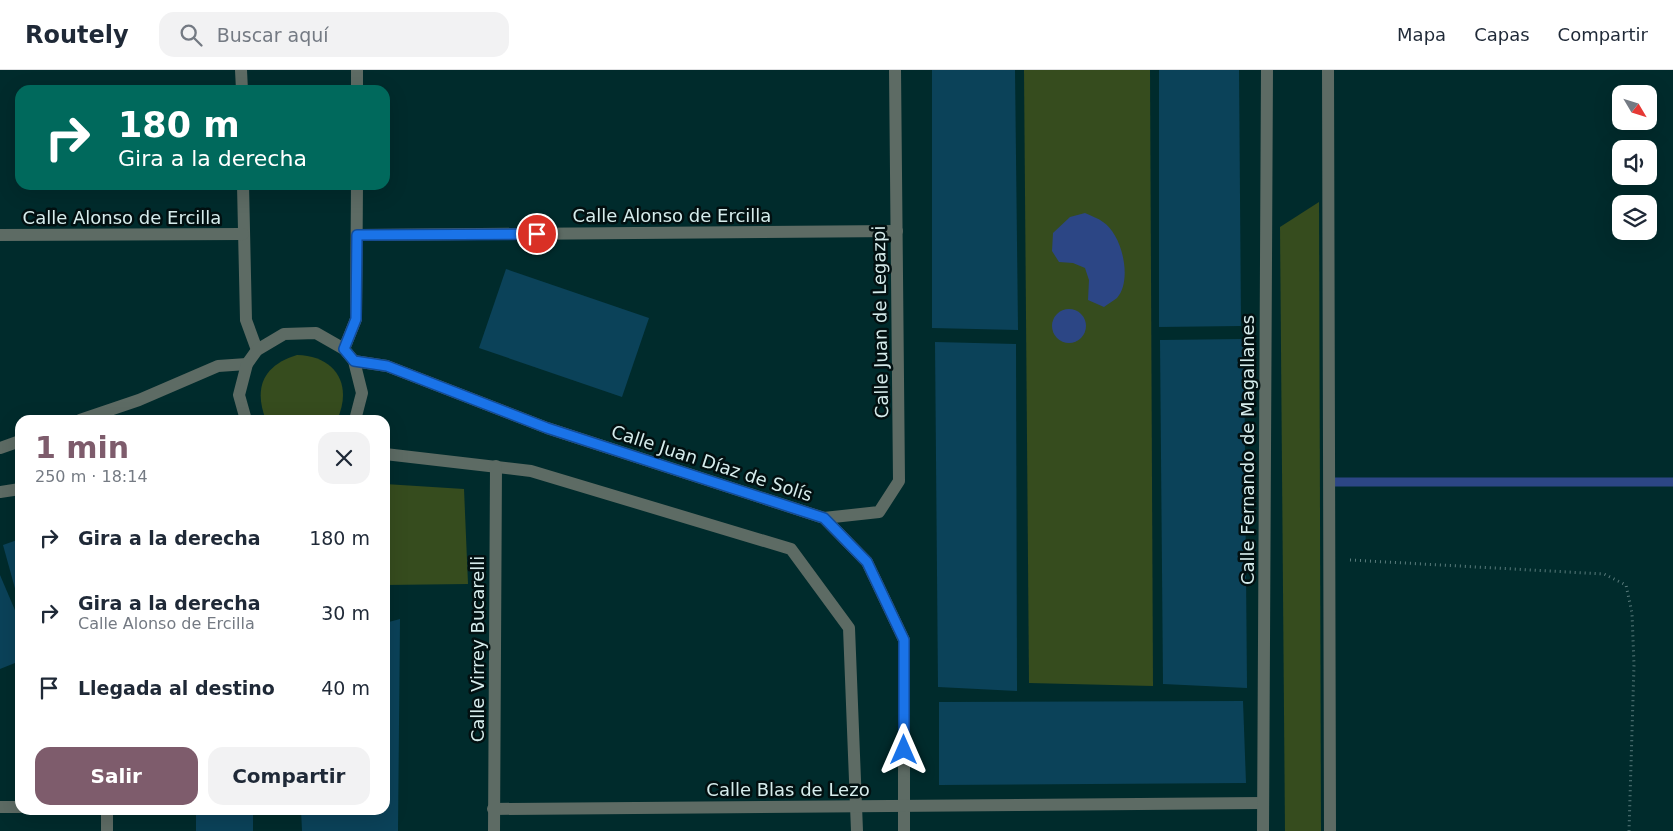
<!DOCTYPE html>
<html lang="es">
<meta charset="utf-8">
<style>
:root{--surface:#fff;--page:#f2f2f3;--text:#1f2937;--muted:#747a83;--line:#e0e1e3;--accent:#7e5c6c}
body{margin:0;font-family:"DejaVu Sans",sans-serif;background:var(--page);color:var(--text);height:100vh;display:flex;flex-direction:column;font-size:19px;white-space:nowrap}
*{box-sizing:border-box;margin:0}
p{font-size:16px;color:var(--muted)}
.icon{flex:none;width:28px;height:28px;fill:none;stroke:currentColor;stroke-width:2;stroke-linecap:round;stroke-linejoin:round}
.map{position:relative;flex:1;overflow:hidden}
.drawer{position:absolute;left:15px;top:345px;width:375px;height:400px;display:flex;flex-direction:column;background:var(--surface);border-radius:15px;box-shadow:0 5px 20px #0002}
.drawer>*{flex:none}
.banner{position:absolute;left:15px;top:15px;width:375px;height:105px;border-radius:15px;box-shadow:0 5px 20px #0002;background:#00695c;color:#fff;overflow:hidden}
.needle{width:32px;rotate:128deg}
.fabs{position:absolute;left:1612px;top:15px;display:grid;gap:10px}
.fabs a{display:grid;place-items:center;width:45px;height:45px;border-radius:10px;background:var(--surface);box-shadow:0 5px 20px #0002;font-size:25px}
.pin{position:absolute;display:grid;place-items:center;width:42px;height:42px;color:#fff;margin:-21px;border:2px solid #fff;border-radius:50%;box-shadow:0 1px 5px #0007}
.me{position:absolute;width:55px;margin:-28px;rotate:0deg;stroke-linejoin:round;filter:drop-shadow(0 0 4px #0008)}
.turn{display:flex;align-items:center;gap:18px;height:105px;padding:0 20px;font-size:22px}
.turn .icon{width:65px;height:65px;stroke-width:2.5}
.turn b{display:block;font-size:35px;line-height:42px}
.round{display:grid;place-items:center;flex:none;width:52px;height:52px;border-radius:15px;background:var(--page)}
.summary{display:flex;align-items:center;justify-content:space-between;height:85px;padding:0 20px}
h1{font-size:30px;font-weight:700;line-height:38px;color:var(--accent)}
.cta{display:flex;gap:10px;margin-top:auto;padding:10px 20px}
.cta a{flex:1;height:58px;border-radius:15px;background:var(--accent);color:#fff;font-size:20px;font-weight:700;line-height:58px;text-align:center}
.cta a+a{background:var(--page);color:var(--text)}
ul{padding:0;list-style:none}
li{display:flex;align-items:center;gap:15px;height:75px;padding:0 20px}
li div{flex:1}
li b{display:block;font-size:19px}
li em{font-style:normal}
header{display:flex;align-items:center;gap:30px;box-sizing:border-box;height:70px;padding:0 25px;background:var(--surface);border-bottom:1px solid var(--line)}
header strong{font-size:24px}
nav{display:flex;gap:28px;margin-inline-start:auto;font-size:18px}
.search{width:350px;height:45px;background:var(--page);display:flex;align-items:center;gap:12px;box-sizing:border-box;padding:0 18px;border-radius:15px;color:var(--muted);font-size:19px}
.map>svg:first-child{display:block}
.green{fill:#364c1e}
.water{fill:#2c4685}
.lines{fill:none;stroke-linecap:round;stroke-linejoin:round}
.stream{stroke:#2c4685;stroke-width:9}
.building{fill:#0b4259}
.path{stroke:#5a7c7d;stroke-width:3;stroke-dasharray:1 4;stroke-linecap:butt}
.minor{stroke:#5d6b64;stroke-width:12}
.route-casing{stroke:#114b97;stroke-width:12}
.route{stroke:#1a73e8;stroke-width:9}
.labels{text-anchor:middle;dominant-baseline:central;stroke-width:5;stroke-linejoin:round;paint-order:stroke}
.street-label{font-size:18px;fill:#d6ecec;stroke:#021011}
</style>
<header>
<strong>Routely</strong>
<div class="search"><svg class="icon" aria-label="search" viewBox="0 0 24 24"><circle cx="10" cy="10" r="6"/><path d="M15 15l6 6"/></svg>Buscar aquí</div>
<nav><a>Mapa</a><a>Capas</a><a>Compartir</a></nav>
</header>
<div class="map">
<svg width="1673" height="761" viewBox="0 0 1673 761">
<rect width="100%" height="100%" fill="#002b2c"/>
<g class="green">
<polygon points="1024,0 1150,0 1153,616 1029,613"/>
<polygon points="1319,132 1321,761 1285,761 1280,157"/>
<path d="M 297,285 C 336,286 353,315 337,350 L 266,350 C 253,317 264,295 297,285 Z"/>
<polygon points="385,414 464,419 468,514 385,515"/>
</g>
<g class="water">
<path d="M 1085,143 C 1091,146 1098,148 1103,152 C 1122,164 1133,210 1117,228 C 1113,231 1108,234 1104,237 L 1088,230 L 1089,210 L 1085,198 L 1073,193 L 1059,192 L 1052,181 L 1053,163 L 1070,147 Z"/>
<circle cx="1069" cy="256" r="17"/>
</g>
<g class="lines">
<polyline class="stream" points="1329,412 1673,412"/>
</g>
<g class="building">
<polygon points="932,0 1015,0 1018,260 932,258"/>
<polygon points="1159,0 1239,0 1241,256 1159,257"/>
<polygon points="506,199 649,248 622,327 479,278"/>
<polygon points="1244,269 1247,618 1163,614 1160,270"/>
<polygon points="935,272 1016,274 1017,621 938,617"/>
<polygon points="20,469 20,533 19,533 3,475"/>
<polygon points="0,505 20,552 20,591 0,599"/>
<polygon points="400,549 398,761 302,761 301,740 385,740 385,553"/>
<polygon points="1243,631 1246,713 939,715 939,632"/>
<rect x="196" y="740" width="57" height="21"/>
</g>
<g class="lines">
<polyline class="path" points="1350,490 1604,504 1626,515 1632,543 1634,595 1629,761"/>
<g class="minor">
<polyline points="241,0 242,20"/>
<polyline points="357,0 357,20"/>
<polyline points="1328,0 1330,761"/>
<polyline points="243,115 246,250 257,280"/>
<polyline points="0,165 243,164"/>
<polyline points="357,165 897,161"/>
<polyline points="344,279 356,249 357,115"/>
<polyline points="354,291 387,296 547,358 824,448 867,492 904,570 904,761"/>
<polyline points="80,350 139,330 218,296 247,294"/>
<polyline points="246,350 239,325 247,294 257,280 284,264 316,263 344,279 354,291 362,323 355,350"/>
<polyline points="0,378 20,371"/>
<polyline points="385,384 531,401 791,479 849,558 857,761"/>
<polyline points="0,422 20,419"/>
<polyline points="824,448 879,442 899,411 895,0"/>
<polyline points="0,737 20,737"/>
<polyline points="493,739 1262,733"/>
<polyline points="107,740 107,761"/>
<polyline points="494,761 496,396"/>
<polyline points="1263,761 1267,0"/>
</g>
</g>
<g class="lines">
<defs>
<polyline id="route" points="537,164 357,165 356,249 344,279 354,291 387,296 547,358 824,448 867,492 904,570 904,680"/>
</defs>
<use href="#route" class="route-casing"/>
<use href="#route" class="route"/>
</g>
<g class="labels">
<g class="street-label">
<text x="672" y="145">Calle Alonso de Ercilla</text>
<text x="122" y="147">Calle Alonso de Ercilla</text>
<text transform="translate(880 252) rotate(-91)">Calle Juan de Legazpi</text>
<text transform="translate(1247 380) rotate(-90)">Calle Fernando de Magallanes</text>
<text transform="translate(712 393) rotate(18)">Calle Juan Díaz de Solís</text>
<text transform="translate(477 579) rotate(-90)">Calle Virrey Bucarelli</text>
<text x="788" y="719">Calle Blas de Lezo</text>
</g>
</g>
</svg>
<div class="fabs">
<a><svg class="needle" viewBox="-14 -14 28 28"><path d="M0-13l5 13h-10z" fill="#e53935"/><path d="M0 13l5-13h-10z" fill="#747a83"/></svg></a>
<a><svg class="icon" aria-label="sound" viewBox="0 0 24 24"><path d="M4 9h4l5-4v14l-5-4H4zM17 9q2 3 0 6"/></svg></a>
<a><svg class="icon" aria-label="layers" viewBox="0 0 24 24"><path d="M12 4l9 5-9 5-9-5zM3 14l9 5 9-5"/></svg></a>
</div>
<div class="pin" style="left:537px;top:164px;background:#d93025"><svg class="icon" aria-label="arrive" viewBox="0 0 24 24"><path d="M6 21V4h12l-3 4 3 4H6"/></svg></div>
<svg class="me" style="left:904px;top:680px" viewBox="-20 -20 40 40"><path d="M0-17L14 15 0 8-14 15z" fill="#1a73e8" stroke="#fff" stroke-width="4"/></svg>
<div class="banner">
<div class="turn"><svg class="icon" aria-label="right" viewBox="0 0 24 24"><path d="M7 20v-9h11M14 6l5 5-5 5"/></svg><div><b>180 m</b>Gira a la derecha</div></div>
</div>
<section class="drawer">
<div class="summary"><div><h1>1 min</h1><p>250 m · 18:14</p></div><a class="round"><svg class="icon" aria-label="close" viewBox="0 0 24 24"><path d="M6 6l12 12M18 6L6 18"/></svg></a></div>
<ul>
<li><svg class="icon" aria-label="right" viewBox="0 0 24 24"><path d="M7 20v-9h11M14 6l5 5-5 5"/></svg><div><b>Gira a la derecha</b></div><em>180 m</em></li>
<li><svg class="icon" aria-label="right" viewBox="0 0 24 24"><path d="M7 20v-9h11M14 6l5 5-5 5"/></svg><div><b>Gira a la derecha</b><p>Calle Alonso de Ercilla</p></div><em>30 m</em></li>
<li><svg class="icon" aria-label="arrive" viewBox="0 0 24 24"><path d="M6 21V4h12l-3 4 3 4H6"/></svg><div><b>Llegada al destino</b></div><em>40 m</em></li>
</ul>
<div class="cta"><a>Salir</a><a>Compartir</a></div>
</section>
</div>
